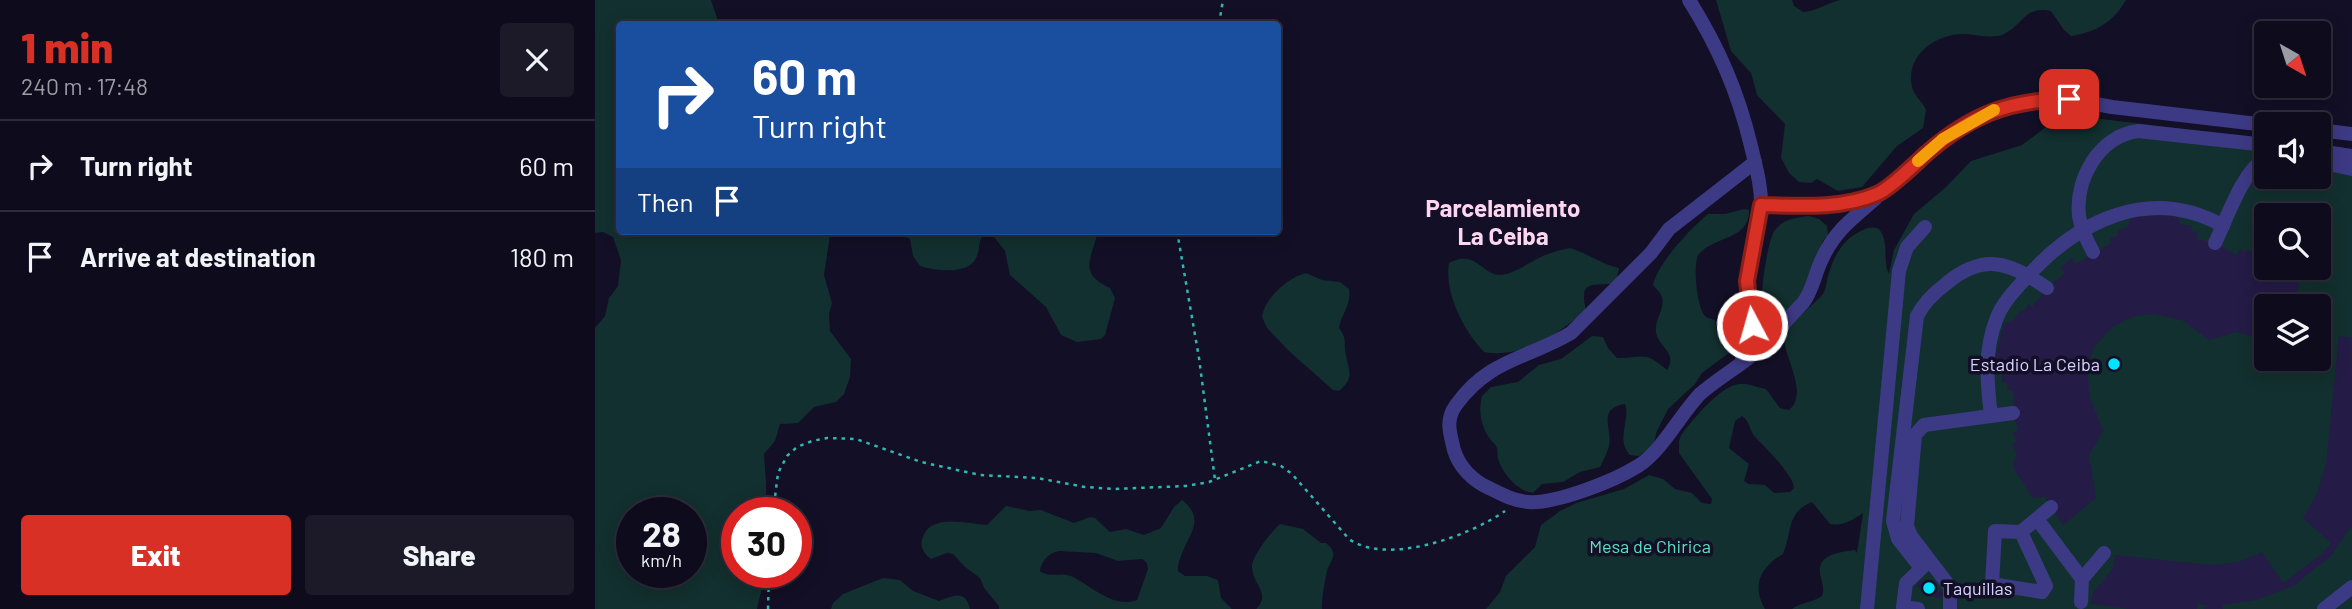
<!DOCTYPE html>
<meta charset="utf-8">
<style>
:root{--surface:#0e0b1c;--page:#1c1929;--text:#f1f3f6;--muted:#9b9ba3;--line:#2e2b3b;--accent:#d93025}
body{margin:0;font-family:Barlow,sans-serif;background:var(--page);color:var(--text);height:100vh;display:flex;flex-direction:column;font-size:26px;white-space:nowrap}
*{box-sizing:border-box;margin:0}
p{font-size:23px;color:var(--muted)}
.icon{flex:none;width:38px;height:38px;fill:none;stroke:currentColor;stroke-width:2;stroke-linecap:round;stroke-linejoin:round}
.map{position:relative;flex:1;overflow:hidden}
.panel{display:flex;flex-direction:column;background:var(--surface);width:595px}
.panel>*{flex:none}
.top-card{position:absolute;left:21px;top:21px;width:665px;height:214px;border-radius:7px;box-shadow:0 4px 18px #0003,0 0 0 2px var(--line);background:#1a4fa0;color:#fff;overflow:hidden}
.needle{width:46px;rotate:141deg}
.buttons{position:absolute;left:1659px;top:21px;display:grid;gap:14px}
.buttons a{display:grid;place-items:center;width:77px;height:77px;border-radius:7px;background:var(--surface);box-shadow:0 4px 18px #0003,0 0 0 2px var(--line);font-size:35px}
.speed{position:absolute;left:21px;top:497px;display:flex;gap:14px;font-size:35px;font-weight:700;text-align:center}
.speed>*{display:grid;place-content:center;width:91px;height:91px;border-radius:50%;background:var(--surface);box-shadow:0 4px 18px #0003,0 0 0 2px var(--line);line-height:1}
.speed small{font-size:18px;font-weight:400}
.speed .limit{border:10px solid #d22;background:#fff;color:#111}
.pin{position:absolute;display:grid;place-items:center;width:60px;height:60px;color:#fff;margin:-30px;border-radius:14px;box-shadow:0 4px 10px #0006}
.me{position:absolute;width:77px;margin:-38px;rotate:354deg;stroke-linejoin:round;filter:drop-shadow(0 0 5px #0008)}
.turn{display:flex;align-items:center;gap:24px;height:147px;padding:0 21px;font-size:32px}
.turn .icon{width:91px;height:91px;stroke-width:2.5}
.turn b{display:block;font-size:49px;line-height:60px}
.then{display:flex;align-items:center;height:66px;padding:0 21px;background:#0003;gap:14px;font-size:26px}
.round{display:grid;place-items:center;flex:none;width:74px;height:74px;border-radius:7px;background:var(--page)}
.summary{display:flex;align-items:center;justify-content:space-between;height:119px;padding:0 21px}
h1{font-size:42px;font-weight:800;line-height:52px;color:var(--accent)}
.primary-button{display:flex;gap:14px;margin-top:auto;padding:14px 21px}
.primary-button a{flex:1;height:80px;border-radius:7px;background:var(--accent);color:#fff;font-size:28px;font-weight:800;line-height:80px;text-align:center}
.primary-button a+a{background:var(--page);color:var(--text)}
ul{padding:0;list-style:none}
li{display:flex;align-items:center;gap:21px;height:91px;padding:0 21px;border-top:2px solid var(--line)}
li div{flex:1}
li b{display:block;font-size:26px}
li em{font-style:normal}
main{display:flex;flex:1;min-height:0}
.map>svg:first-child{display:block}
.green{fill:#12302f;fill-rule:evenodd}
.building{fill:#241b47}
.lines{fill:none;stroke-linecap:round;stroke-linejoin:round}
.path{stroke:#2fb8b0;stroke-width:2.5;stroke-dasharray:3.5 5;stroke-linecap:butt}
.minor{stroke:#3d3a85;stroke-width:14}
.route-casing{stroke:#8d1f18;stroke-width:18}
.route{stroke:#d93025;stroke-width:12}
.slow{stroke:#f59e0b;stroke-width:12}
.poi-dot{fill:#00e5ff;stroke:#130f26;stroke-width:2.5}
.labels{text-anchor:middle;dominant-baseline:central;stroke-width:7;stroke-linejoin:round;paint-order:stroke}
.poi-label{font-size:18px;fill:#d9d4ff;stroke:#130f26;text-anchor:end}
.park-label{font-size:18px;fill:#5fe0c0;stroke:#130f26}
.district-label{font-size:24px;font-weight:bold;fill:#ffd6f0;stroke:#130f26}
</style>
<main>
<section class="panel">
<div class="summary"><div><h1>1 min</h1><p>240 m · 17:48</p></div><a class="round"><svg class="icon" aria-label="close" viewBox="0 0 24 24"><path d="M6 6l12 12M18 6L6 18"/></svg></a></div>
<ul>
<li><svg class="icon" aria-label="right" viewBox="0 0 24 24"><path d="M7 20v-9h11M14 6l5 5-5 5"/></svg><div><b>Turn right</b></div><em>60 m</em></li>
<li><svg class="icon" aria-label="arrive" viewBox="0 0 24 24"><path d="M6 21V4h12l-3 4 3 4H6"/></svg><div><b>Arrive at destination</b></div><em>180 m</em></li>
</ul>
<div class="primary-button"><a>Exit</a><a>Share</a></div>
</section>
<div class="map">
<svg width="1757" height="609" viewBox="0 0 1757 609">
<rect width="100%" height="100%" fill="#130f26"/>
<g class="green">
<path d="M 0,0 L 116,0 L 124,24 L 24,24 L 24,231 L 231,231 L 235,235 L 229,275 L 237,303 L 234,314 L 235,331 L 256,359 L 255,377 L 249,394 L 241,402 L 219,407 L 203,423 L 185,424 L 180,441 L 169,454 L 171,483 L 171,513 L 142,513 L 142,572 L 166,572 L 168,584 L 162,609 L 0,609 L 0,328 L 10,316 L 14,298 L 23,286 L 26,260 L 18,237 L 8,232 L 0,233 ZM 37,513 L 96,513 L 96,572 L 37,572 Z"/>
<path d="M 1121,0 L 1197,0 L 1199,6 L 1208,12 C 1222,11 1232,3 1245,0 L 1531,0 C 1518,22 1502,32 1476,36 L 1469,30 L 1456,11 C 1430,5 1428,25 1409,34 C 1399,39 1383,35 1371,34 C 1341,33 1310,55 1317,87 C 1319,96 1328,102 1331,110 L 1328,128 L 1302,146 L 1267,187 L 1243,191 L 1222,179 L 1216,183 L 1204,182 L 1194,173 L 1186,158 L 1190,124 L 1162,95 L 1156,73 L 1136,51 Z"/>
<path d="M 1490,117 L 1671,139 L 1671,177 L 1724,177 L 1724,145 L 1757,149 L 1757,609 L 1197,609 C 1206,602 1217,603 1227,596 C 1230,586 1226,582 1225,573 C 1222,553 1248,552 1260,550 L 1262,553 L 1268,513 C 1258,520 1248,526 1235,524 L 1217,502 C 1191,512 1197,534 1188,554 C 1166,567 1156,585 1170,609 L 891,609 L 905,592 L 911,576 L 940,547 L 946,525 L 965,511 L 981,503 L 1029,489 L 1054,475 L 1068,479 L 1080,489 L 1097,493 L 1107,503 L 1116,504 L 1117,499 L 1084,453 L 1084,441 L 1086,435 C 1098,420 1128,381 1149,384 C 1156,384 1163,388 1171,389 L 1185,408 L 1194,410 C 1216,392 1184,350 1190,334 C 1194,323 1219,305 1227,295 C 1231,290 1231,285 1232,280 C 1237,260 1245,242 1264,232 C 1271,228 1276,226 1284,229 C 1295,243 1287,260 1294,274 L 1299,250 L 1319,214 L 1351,187 L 1376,161 L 1427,145 L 1455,124 ZM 1671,215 L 1724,215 L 1724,268 L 1671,268 ZM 1671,306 L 1724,306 L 1724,359 L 1671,359 ZM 1147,416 C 1156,422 1154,432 1162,439 C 1172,449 1198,475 1199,488 L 1195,492 L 1179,493 L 1170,485 L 1154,484 L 1149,481 L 1154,464 L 1134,448 L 1140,421 Z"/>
<path d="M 1149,209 L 1154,210 C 1155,240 1119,236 1104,254 C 1097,262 1102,308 1110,316 C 1112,318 1117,319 1120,320 L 1122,332 L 1135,343 L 1135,352 L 1107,373 L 1100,384 L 1073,409 L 1062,431 L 1058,446 L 1044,456 L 1035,455 C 1020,439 1036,420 1030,404 C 1001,409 1018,429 1014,446 C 1012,454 1008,460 1005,467 L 985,472 L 968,482 L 947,484 L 938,493 C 922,491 908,474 903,459 C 902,456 903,452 902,448 C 900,443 898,443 895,439 C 886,427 883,410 887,396 L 896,387 L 923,382 L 944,365 L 966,359 L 997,336 L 1008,337 L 1013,348 L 1022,358 C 1049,358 1049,350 1072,370 C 1082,354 1067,349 1062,336 C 1056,321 1074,307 1065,293 C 1063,290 1060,288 1058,285 C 1063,263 1095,229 1113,214 L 1130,214 Z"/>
<path d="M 1214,216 L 1224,219 L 1232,226 L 1233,235 L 1228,241 L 1204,299 L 1175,327 L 1168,328 C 1162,316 1171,241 1180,230 C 1190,218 1200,218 1214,216 Z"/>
<path d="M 300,231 L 503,231 C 497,258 482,273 515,288 L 520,298 L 510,335 L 506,339 L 482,342 L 466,335 L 451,307 L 415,275 L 410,251 L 396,233 L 390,233 C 382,241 386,249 381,258 C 374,275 340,271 325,266 L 318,256 L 315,239 Z"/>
<path d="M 975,248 C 987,252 996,257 1007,262 C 1012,265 1018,266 1024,268 L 1021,283 C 999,287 983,278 991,310 C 964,334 927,359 889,352 C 869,331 849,293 854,263 C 880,249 886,273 904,275 C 918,275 931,264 944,258 C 953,253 965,250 975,248 Z"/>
<path d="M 711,273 L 727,280 L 745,282 L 754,289 C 757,304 746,314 744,328 C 753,340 748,342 751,355 C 754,372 760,377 744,391 L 738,390 L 695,352 L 672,328 L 667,317 C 669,299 693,277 711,273 Z"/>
<path d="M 587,500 C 617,523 583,543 583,571 L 590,576 L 612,576 L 623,580 L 626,598 L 637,609 L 404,609 L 404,606 L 389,588 L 385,578 L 370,567 L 358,554 L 352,553 L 336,559 C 330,555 325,548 327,540 C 334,512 372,524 392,525 L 411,506 L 435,511 L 446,510 L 479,523 L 495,517 L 500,518 L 515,532 L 531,529 L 549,535 L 566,528 L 579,507 ZM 464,551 L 501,553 L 523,561 L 547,559 L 552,563 L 553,569 L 542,600 C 519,609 496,586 478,577 C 467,571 455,579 445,571 C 446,561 454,553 464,551 Z"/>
<path d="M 685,524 L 708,529 L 726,543 L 731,543 C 743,553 738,557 733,568 C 731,573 726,603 727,609 L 661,609 C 677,593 657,584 657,567 C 657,556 676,532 685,524 Z"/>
<path d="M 288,578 L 305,580 L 318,591 L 344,601 C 357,597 370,588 375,609 L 236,609 L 238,603 L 248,594 Z"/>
</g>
<g class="building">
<polygon points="1579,215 1584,219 1584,224 1597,226 1596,231 1602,232 1602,239 1620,243 1642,255 1645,249 1651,253 1653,249 1664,257 1667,253 1671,253 1671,268 1689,268 1703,281 1705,287 1701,292 1714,306 1671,306 1671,341 1642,332 1614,340 1587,320 1559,314 1539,316 1517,327 1499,347 1492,367 1495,398 1508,431 1494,455 1501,498 1468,525 1449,496 1444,498 1437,497 1418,467 1419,459 1422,454 1417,444 1422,441 1418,433 1423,430 1418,413 1419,391 1412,390 1412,383 1407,382 1408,368 1401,367 1399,362 1409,324 1418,320 1425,311 1429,311 1434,304 1437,307 1452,288 1470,273 1465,268 1477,258 1481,264 1516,243 1515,238 1523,236 1523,230 1533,227 1534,221 1538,217"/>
<polygon points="1744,336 1757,338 1757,525 1735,557 1698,586 1661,600 1628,605 1628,609 1608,609 1612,605 1602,604 1602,609 1534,609 1496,604 1497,594 1519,567 1520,555 1617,565 1643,562 1667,552 1688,583 1727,554 1736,543 1708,518 1722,494 1731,464"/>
<polygon points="1324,581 1331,581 1342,587 1349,596 1343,598 1332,595 1322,586"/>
</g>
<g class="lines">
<g class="path">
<polyline points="624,24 628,0"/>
<polyline points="582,231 604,358 620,480"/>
<path d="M 178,513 L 183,473 L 192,456 L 202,447 L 217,441 L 232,438 L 261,439 L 326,462 L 385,475 L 442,478 L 490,487 L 519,489 L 591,486 L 614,482 L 666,461 L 686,466 L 697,474 L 754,539 C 793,566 874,536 910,511"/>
<polyline points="173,609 174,572"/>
</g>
<g class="minor">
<path d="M 1094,0 C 1124,48 1143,92 1156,146 C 1161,167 1167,188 1166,209 C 1165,232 1154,254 1152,277 C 1150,310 1163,326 1147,360"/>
<polyline points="1724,130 1757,134"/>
<polyline points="1724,151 1757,156"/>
<path d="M 1160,162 L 1074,229 L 1056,253 L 976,333 C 932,359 894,359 861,405 C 850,420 855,433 859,450 C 864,467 878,481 894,488 C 906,494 919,501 933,502 C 961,504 1019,481 1043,466 C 1066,452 1085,415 1105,394 C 1121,380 1140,369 1156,356 C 1173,343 1192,319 1208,303 C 1218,290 1220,272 1228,257 C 1240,231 1259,217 1280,199 L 1282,195"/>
<polyline points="1724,162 1757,169"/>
<polyline points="1166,205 1235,205 1257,203 1282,195 1348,139 1385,117 1421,103 1474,99 1517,107 1671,125"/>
<path d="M 1620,243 C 1632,219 1647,171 1671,158"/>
<path d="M 1498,252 C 1492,241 1486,229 1484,216 C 1480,179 1504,136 1543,131 L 1671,145"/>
<path d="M 1396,416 C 1392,383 1389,351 1401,320 C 1407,303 1420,290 1432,277 C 1483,220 1556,185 1628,226"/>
<polyline points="1442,519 1487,579 1486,602"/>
<polyline points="1426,532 1451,586 1447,592 1397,584 1400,531 1426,532 1456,507"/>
<path d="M 1326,568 L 1303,539 L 1298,521 L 1322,316 C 1329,302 1340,292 1352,283 C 1390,252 1415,263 1452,288"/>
<polyline points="1487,579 1509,553"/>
<polyline points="1272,609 1304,271 1312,247 1330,227"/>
<polyline points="1323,609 1308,607 1311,583 1331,564"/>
<polyline points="1355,609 1355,587 1316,536 1312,526 1320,435 1329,425 1418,413"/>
<polyline points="1729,609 1757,587"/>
</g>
</g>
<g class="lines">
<defs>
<path id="route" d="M 1157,325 L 1152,281 L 1166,205 C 1205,206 1247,209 1282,194 C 1295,189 1321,163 1332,153 C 1377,114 1415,100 1474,99"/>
</defs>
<use href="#route" class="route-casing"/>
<use href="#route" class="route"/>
<polyline class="slow" points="1323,161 1348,139 1399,110"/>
</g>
<g class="poi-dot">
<circle cx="1519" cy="364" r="7"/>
<circle cx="1334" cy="588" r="7"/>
</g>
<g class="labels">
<g class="poi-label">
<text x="1505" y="364">Estadio La Ceiba</text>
<text x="1348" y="588" text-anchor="start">Taquillas</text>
</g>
<g class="park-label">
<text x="1055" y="546">Mesa de Chirica</text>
</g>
<g class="district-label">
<text x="908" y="207">Parcelamiento<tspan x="908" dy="28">La Ceiba</tspan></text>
</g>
</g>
</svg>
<div class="buttons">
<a><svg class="needle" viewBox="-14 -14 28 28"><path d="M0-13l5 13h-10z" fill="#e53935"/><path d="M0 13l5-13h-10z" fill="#9b9ba3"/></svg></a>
<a><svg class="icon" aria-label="sound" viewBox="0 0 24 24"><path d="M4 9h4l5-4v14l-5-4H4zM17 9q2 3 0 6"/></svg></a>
<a><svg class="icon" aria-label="search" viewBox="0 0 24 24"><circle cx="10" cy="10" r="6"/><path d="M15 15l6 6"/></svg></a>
<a><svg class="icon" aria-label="layers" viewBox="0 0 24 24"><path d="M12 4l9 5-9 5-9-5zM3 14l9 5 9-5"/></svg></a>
</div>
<div class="speed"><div>28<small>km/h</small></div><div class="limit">30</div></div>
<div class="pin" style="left:1474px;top:99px;background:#d93025"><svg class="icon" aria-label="arrive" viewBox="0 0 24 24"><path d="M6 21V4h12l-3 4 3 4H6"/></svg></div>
<svg class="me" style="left:1157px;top:325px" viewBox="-20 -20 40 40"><circle r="17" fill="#d93025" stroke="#fff" stroke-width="3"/><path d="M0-11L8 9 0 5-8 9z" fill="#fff"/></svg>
<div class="top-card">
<div class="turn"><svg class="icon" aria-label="right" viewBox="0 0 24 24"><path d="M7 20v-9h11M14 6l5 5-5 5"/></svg><div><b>60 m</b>Turn right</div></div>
<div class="then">Then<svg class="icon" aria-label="arrive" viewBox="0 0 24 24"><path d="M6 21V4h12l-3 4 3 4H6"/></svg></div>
</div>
</div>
</main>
